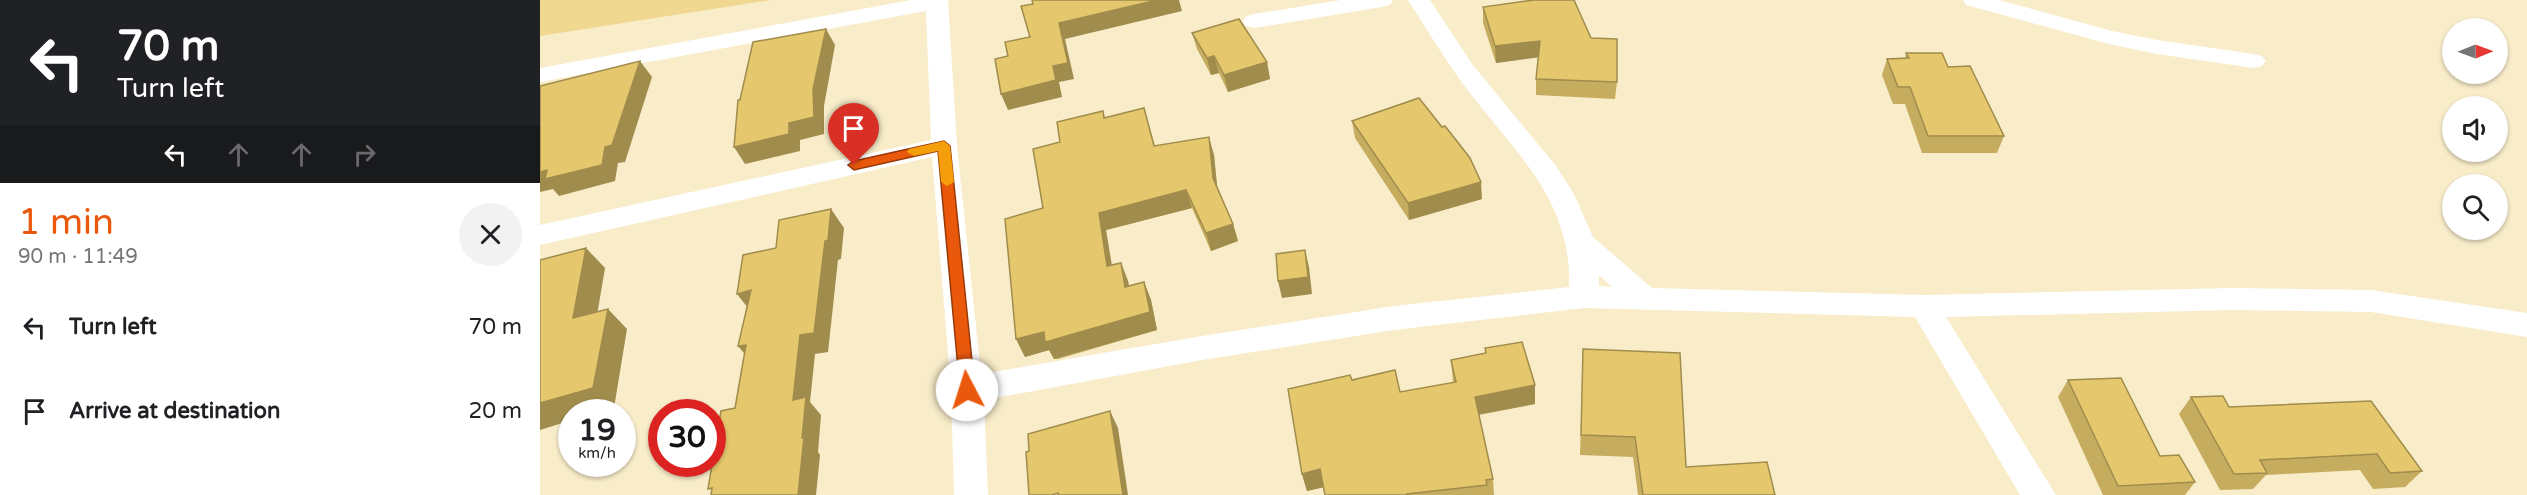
<!DOCTYPE html>
<meta charset="utf-8">
<style>
:root{--surface:#fff;--page:#f2f2f2;--text:#202124;--muted:#757577;--accent:#ea580c}
body{margin:0;font-family:"Varela Round",sans-serif;background:var(--page);color:var(--text);height:100vh;display:flex;flex-direction:column;font-size:22px;white-space:nowrap}
*{box-sizing:border-box;margin:0}
p{font-size:20px;color:var(--muted)}
.icon{flex:none;width:33px;height:33px;fill:none;stroke:currentColor;stroke-width:2;stroke-linecap:round;stroke-linejoin:round}
.map{position:relative;flex:1;overflow:hidden}
.side{display:flex;flex-direction:column;background:var(--surface);width:540px}
.side>*{flex:none}
.banner{background:#202124;color:#fff;overflow:hidden}
.needle{width:39px;rotate:89deg}
.controls{position:absolute;left:1902px;top:18px;display:grid;gap:12px}
.controls a{display:grid;place-items:center;width:66px;height:66px;border-radius:50%;background:var(--surface);box-shadow:0 2px 4px #0004;font-size:30px}
.speed{position:absolute;left:18px;top:399px;display:flex;gap:12px;font-size:30px;font-weight:700;text-align:center}
.speed>*{display:grid;place-content:center;width:78px;height:78px;border-radius:50%;background:var(--surface);box-shadow:0 2px 4px #0004;line-height:1}
.speed small{font-size:15px;font-weight:400}
.speed .limit{border:9px solid #d22;background:#fff;color:#111}
.pin{position:absolute;display:grid;place-items:center;width:51px;height:51px;color:#fff;margin:-62px -26px;border-radius:50% 50% 50% 0;rotate:-45deg;box-shadow:0 0 6px #0007}
.pin .icon{rotate:45deg}
.me{position:absolute;width:66px;margin:-33px;rotate:355deg;stroke-linejoin:round;filter:drop-shadow(0 0 4px #0008)}
.turn{display:flex;align-items:center;gap:21px;height:126px;padding:0 18px;font-size:27px}
.turn .icon{width:78px;height:78px;stroke-width:2.5}
.turn b{display:block;font-size:42px;line-height:51px}
.lanes{display:flex;align-items:center;height:57px;padding:0 18px;background:#0003;justify-content:center;gap:30px;direction:ltr}
.lanes .off{opacity:.35}
.round{display:grid;place-items:center;flex:none;width:63px;height:63px;border-radius:32px;background:var(--page)}
.overview{display:flex;align-items:center;justify-content:space-between;height:102px;padding:0 18px}
h1{font-size:36px;font-weight:600;line-height:45px;color:var(--accent)}
ul{padding:0;list-style:none}
li{display:flex;align-items:center;gap:18px;height:84px;padding:0 18px}
li div{flex:1}
li b{display:block;font-size:22px}
li em{font-style:normal}
main{display:flex;flex:1;min-height:0}
.map>svg:first-child{display:block}
.green{fill:#f0d891}
.lines{fill:none;stroke-linecap:round;stroke-linejoin:round}
.street{fill:#fff;fill-rule:evenodd}
.wall{fill:#c5ac5e}
.shaded-wall{fill:#a08c4c}
.building{fill:#e5c86d;stroke:#a08c4c;stroke-width:1.5}
.route{fill:#ea580c;stroke:#983908;stroke-width:1.5}
.slow{fill:#f59e0b}
</style>
<main>
<section class="side">
<div class="banner">
<div class="turn"><svg class="icon" aria-label="left" viewBox="0 0 24 24"><path d="M17 20v-9H6M10 6l-5 5 5 5"/></svg><div><b>70 m</b>Turn left</div></div>
<div class="lanes"><svg class="icon" aria-label="left" viewBox="0 0 24 24"><path d="M17 20v-9H6M10 6l-5 5 5 5"/></svg><svg class="icon off" aria-label="ahead" viewBox="0 0 24 24"><path d="M12 20V5M6 11l6-6 6 6"/></svg><svg class="icon off" aria-label="ahead" viewBox="0 0 24 24"><path d="M12 20V5M6 11l6-6 6 6"/></svg><svg class="icon off" aria-label="right" viewBox="0 0 24 24"><path d="M7 20v-9h11M14 6l5 5-5 5"/></svg></div>
</div>
<div class="overview"><div><h1>1 min</h1><p>90 m · 11:49</p></div><a class="round"><svg class="icon" aria-label="close" viewBox="0 0 24 24"><path d="M6 6l12 12M18 6L6 18"/></svg></a></div>
<ul>
<li><svg class="icon" aria-label="left" viewBox="0 0 24 24"><path d="M17 20v-9H6M10 6l-5 5 5 5"/></svg><div><b>Turn left</b></div><em>70 m</em></li>
<li><svg class="icon" aria-label="arrive" viewBox="0 0 24 24"><path d="M6 21V4h12l-3 4 3 4H6"/></svg><div><b>Arrive at destination</b></div><em>20 m</em></li>
</ul>
</section>
<div class="map">
<svg width="1987" height="495" viewBox="0 0 1987 495">
<rect width="100%" height="100%" fill="#f8ecc9"/>
<polygon class="green" points="0,0 231,0 0,36"/>
<g class="lines">
<g class="street">
<path d="M 371,0 L 408,0 L 417,146 L 441,374 L 662,336 L 854,306 L 1029,287 C 1032,202 978,155 929,92 C 907,63 888,31 868,0 L 890,0 L 932,64 L 1016,166 L 1034,194 L 1053,237 L 1112,288 L 1384,295 L 1692,288 L 1831,290 L 1987,313 L 1987,337 L 1831,312 L 1692,310 L 1406,317 L 1516,495 L 1480,495 L 1375,317 L 1044,308 L 854,330 L 662,360 L 444,400 L 448,495 L 414,495 L 411,390 L 392,157 L 0,245 L 0,225 L 391,140 L 386,11 L 0,82 L 0,68 ZM 1059,275 L 1072,287 L 1059,286 Z"/>
<polygon points="801,0 853,0 850,5 842,7 714,28 706,26 703,21 706,16 714,14"/>
<polygon points="1423,0 1459,0 1572,31 1617,40 1714,54 1722,56 1726,61 1722,66 1714,68 1617,54 1569,44 1426,5"/>
</g>
</g>
<g class="wall">
<polygon points="943,7 1051,38 1077,82 1075,99 996,95 996,79 999,57 956,63 943,23"/>
<polygon points="652,33 727,62 730,79 688,92 679,73 671,75 657,49"/>
<polygon points="1366,53 1408,67 1464,136 1457,153 1382,153 1365,104 1353,104 1342,75 1347,59 1365,59"/>
<polygon points="604,108 615,146 674,155 677,187 693,224 698,241 671,251 652,208 566,230 571,265 581,263 588,281 589,286 604,282 611,300 617,330 518,359 514,359 509,350 485,357 476,339 520,142 563,111 565,118"/>
<polygon points="812,121 902,127 942,199 869,220 815,138"/>
<polygon points="945,348 995,385 995,404 939,415 953,479 954,495 785,495 783,487 767,491 762,474 812,380 860,392 913,383 911,360 945,353"/>
<polygon points="1043,349 1146,467 1235,495 1098,495 1093,457 1040,455"/>
<polygon points="1528,380 1620,456 1655,482 1645,495 1563,495 1518,397"/>
<polygon points="1651,397 1689,407 1831,401 1882,471 1865,487 1833,489 1820,470 1726,475 1713,489 1680,490 1639,414"/>
</g>
<g class="shaded-wall">
<polygon points="617,0 639,0 642,11 525,39 534,79 519,82 522,97 468,110 461,94 513,66 519,23"/>
<polygon points="286,29 295,45 284,106 284,134 260,140 260,151 205,164 194,147 249,123 273,89"/>
<polygon points="1000,41 1000,57 956,63 955,46"/>
<polygon points="674,56 679,73 671,75 667,58"/>
<polygon points="100,61 112,77 85,162 78,163 75,181 19,196 13,189 0,192 0,172"/>
<polygon points="727,62 730,79 688,92 684,75"/>
<polygon points="669,137 674,155 678,195 673,178"/>
<polygon points="941,182 942,199 869,220 868,203"/>
<polygon points="646,190 652,208 566,230 575,284 567,266 559,213"/>
<polygon points="291,209 304,228 301,259 298,260 288,352 275,354 270,402 281,415 278,452 280,455 276,495 258,495 262,438 253,400 260,335 285,241"/>
<polygon points="693,224 698,241 671,251 666,233"/>
<polygon points="46,248 65,268 53,339 33,318"/>
<polygon points="765,250 769,267 772,294 742,298 738,281"/>
<polygon points="581,263 588,281 592,305 585,287"/>
<polygon points="604,282 611,300 617,330 514,359 509,350 485,357 476,339 504,332"/>
<polygon points="211,290 212,313 197,294"/>
<polygon points="68,309 87,329 74,408 58,412 32,412 32,420 0,430 0,403"/>
<polygon points="206,345 214,365 198,346"/>
<polygon points="995,385 995,404 936,415 935,397"/>
<polygon points="570,411 578,428 588,495 583,495"/>
<polygon points="780,469 785,487 767,491 762,474"/>
</g>
<g class="building">
<polygon points="492,0 617,0 519,23 528,63 513,66 516,80 461,94 455,59 468,56 465,42 490,37 481,6 493,4"/>
<polygon points="994,0 1034,0 1051,38 1077,39 1077,82 996,79 1000,41 955,46 943,7"/>
<polygon points="699,19 727,62 684,75 674,56 667,58 652,33"/>
<polygon points="286,29 273,89 274,117 249,123 249,134 194,147 198,100 200,100 213,42"/>
<polygon points="1366,53 1402,53 1408,67 1430,66 1464,136 1388,136 1370,87 1358,87 1347,59 1369,58"/>
<polygon points="100,61 72,145 65,147 62,165 5,179 7,170 0,172 0,86"/>
<polygon points="879,98 902,127 905,126 930,158 941,182 868,203 812,121"/>
<polygon points="604,108 614,146 669,137 673,178 693,224 666,233 646,190 559,213 567,266 581,263 585,287 604,282 610,312 509,341 505,342 504,332 476,339 465,219 503,208 493,149 520,142 517,122 563,111 564,118"/>
<polygon points="291,209 288,240 285,241 274,333 260,335 253,400 266,397 262,438 264,437 258,495 171,495 172,488 168,489 181,411 195,408 206,345 198,346 211,290 197,294 203,255 236,248 239,220"/>
<polygon points="46,248 33,318 68,309 53,388 0,403 0,260"/>
<polygon points="765,250 768,277 738,281 736,254"/>
<polygon points="982,342 995,385 935,397 953,479 946,480 947,485 867,494 867,495 785,495 780,469 762,474 748,389 810,375 812,380 855,370 860,392 916,382 911,360 946,353 945,348"/>
<polygon points="1043,349 1140,353 1146,467 1227,462 1235,495 1103,495 1095,437 1041,435"/>
<polygon points="1581,378 1620,456 1639,455 1655,482 1578,486 1528,380"/>
<polygon points="1683,396 1689,407 1831,401 1882,471 1850,473 1837,454 1720,460 1727,473 1694,474 1651,397"/>
<polygon points="570,411 583,495 518,495 518,493 512,495 489,495 486,452 489,451 488,434"/>
</g>
<polygon class="route" points="404,141 410,146 435,390 433,394 427,396 422,394 420,390 398,151 314,170 308,165 314,161"/>
<polygon class="slow" points="404,141 410,146 414,182 407,186 401,182 398,151 374,156 367,152 369,149"/>
</svg>
<div class="controls">
<a><svg class="needle" viewBox="-14 -14 28 28"><path d="M0-13l5 13h-10z" fill="#e53935"/><path d="M0 13l5-13h-10z" fill="#757577"/></svg></a>
<a><svg class="icon" aria-label="sound" viewBox="0 0 24 24"><path d="M4 9h4l5-4v14l-5-4H4zM17 9q2 3 0 6"/></svg></a>
<a><svg class="icon" aria-label="search" viewBox="0 0 24 24"><circle cx="10" cy="10" r="6"/><path d="M15 15l6 6"/></svg></a>
</div>
<div class="speed"><div>19<small>km/h</small></div><div class="limit">30</div></div>
<div class="pin" style="left:314px;top:165px;background:#d93025"><svg class="icon" aria-label="arrive" viewBox="0 0 24 24"><path d="M6 21V4h12l-3 4 3 4H6"/></svg></div>
<svg class="me" style="left:427px;top:390px" viewBox="-20 -20 40 40"><circle r="19" fill="#fff"/><path d="M0-13L10 11 0 6-10 11z" fill="#ea580c"/></svg>
</div>
</main>
